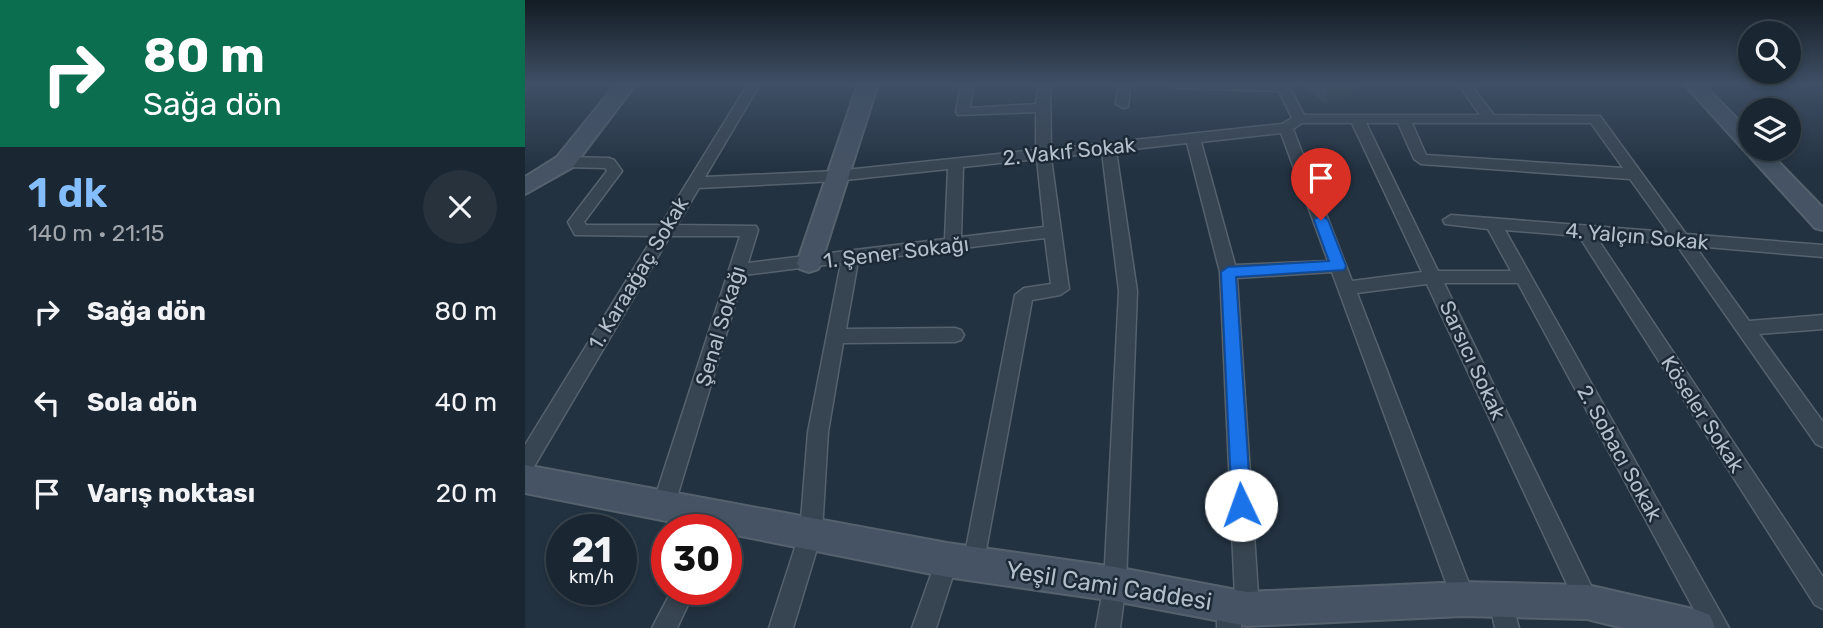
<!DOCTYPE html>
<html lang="tr">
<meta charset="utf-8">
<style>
:root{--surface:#1a2631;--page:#27323d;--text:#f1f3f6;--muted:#9fa5ab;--line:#38434d;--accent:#85beff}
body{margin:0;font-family:Rubik,sans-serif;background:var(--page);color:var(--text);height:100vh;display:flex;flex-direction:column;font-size:26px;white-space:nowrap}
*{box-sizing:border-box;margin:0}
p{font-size:23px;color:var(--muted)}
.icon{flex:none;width:38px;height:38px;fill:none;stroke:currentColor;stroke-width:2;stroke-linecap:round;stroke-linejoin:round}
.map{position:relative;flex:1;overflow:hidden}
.drawer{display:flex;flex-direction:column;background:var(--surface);width:525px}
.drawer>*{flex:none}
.guide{background:#0b6e4f;color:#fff;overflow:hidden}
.fabs{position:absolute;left:1213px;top:21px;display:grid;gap:14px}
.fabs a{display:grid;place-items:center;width:63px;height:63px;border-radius:50%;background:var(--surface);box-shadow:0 4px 10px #0003,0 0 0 2px var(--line);font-size:35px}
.speed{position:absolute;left:21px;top:514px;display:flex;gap:14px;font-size:35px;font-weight:700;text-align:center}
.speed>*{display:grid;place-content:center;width:91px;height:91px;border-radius:50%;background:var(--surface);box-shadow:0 4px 10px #0003,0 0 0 2px var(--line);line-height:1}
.speed small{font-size:18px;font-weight:400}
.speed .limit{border:10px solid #d22;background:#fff;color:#111}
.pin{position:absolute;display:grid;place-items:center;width:60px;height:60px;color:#fff;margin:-72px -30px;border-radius:50% 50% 50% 0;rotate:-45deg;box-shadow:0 0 7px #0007}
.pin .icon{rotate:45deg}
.me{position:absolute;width:77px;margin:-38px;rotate:357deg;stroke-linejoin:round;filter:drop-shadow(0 0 5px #0008)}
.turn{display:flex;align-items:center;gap:24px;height:147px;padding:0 28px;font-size:32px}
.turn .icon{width:91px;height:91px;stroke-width:2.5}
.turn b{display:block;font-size:49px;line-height:60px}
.round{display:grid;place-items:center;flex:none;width:74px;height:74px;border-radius:37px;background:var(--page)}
.summary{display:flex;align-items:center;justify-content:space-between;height:119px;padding:0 28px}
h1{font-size:42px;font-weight:600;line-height:52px;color:var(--accent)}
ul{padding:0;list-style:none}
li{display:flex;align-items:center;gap:21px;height:91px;padding:0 28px}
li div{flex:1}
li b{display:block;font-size:26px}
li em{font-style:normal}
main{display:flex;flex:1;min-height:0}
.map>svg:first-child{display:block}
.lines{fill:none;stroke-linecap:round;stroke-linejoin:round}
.minor-casing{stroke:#55626e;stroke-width:3}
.secondary-casing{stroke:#55626e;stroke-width:4}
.minor{fill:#374451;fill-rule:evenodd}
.secondary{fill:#455364;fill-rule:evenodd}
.wall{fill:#354653}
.shaded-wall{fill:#2b3943}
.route{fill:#1a73e8;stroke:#114b97;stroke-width:2}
.labels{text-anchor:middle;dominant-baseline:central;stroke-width:5;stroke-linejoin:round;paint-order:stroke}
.street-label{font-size:21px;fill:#b4bfcb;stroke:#1c2936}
.near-street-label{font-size:24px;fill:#b4bfcb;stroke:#1c2936}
</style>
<main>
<section class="drawer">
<div class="guide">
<div class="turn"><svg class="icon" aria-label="right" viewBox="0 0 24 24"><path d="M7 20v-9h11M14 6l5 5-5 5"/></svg><div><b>80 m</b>Sağa dön</div></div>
</div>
<div class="summary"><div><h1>1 dk</h1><p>140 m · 21:15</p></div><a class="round"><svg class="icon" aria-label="close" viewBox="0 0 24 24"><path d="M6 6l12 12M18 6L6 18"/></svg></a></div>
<ul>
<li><svg class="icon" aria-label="right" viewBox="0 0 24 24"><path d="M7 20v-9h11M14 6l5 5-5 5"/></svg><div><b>Sağa dön</b></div><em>80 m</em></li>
<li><svg class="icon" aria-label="left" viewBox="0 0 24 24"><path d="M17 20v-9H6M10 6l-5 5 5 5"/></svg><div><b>Sola dön</b></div><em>40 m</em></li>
<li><svg class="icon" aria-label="arrive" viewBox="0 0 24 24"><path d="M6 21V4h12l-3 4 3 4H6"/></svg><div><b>Varış noktası</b></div><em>20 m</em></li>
</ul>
</section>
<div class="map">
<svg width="1298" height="628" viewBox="0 0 1298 628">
<rect width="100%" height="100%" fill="#233241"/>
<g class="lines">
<defs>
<g id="minor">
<path d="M 223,84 L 235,84 L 180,177 L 311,171 L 511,150 L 511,112 L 433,115 L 431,112 L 436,84 L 448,84 L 445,108 L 511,104 L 513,84 L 525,84 L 526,149 L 757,124 L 767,118 L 754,91 L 652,88 L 646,84 L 763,84 L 779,115 L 955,115 L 933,84 L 945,84 L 969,115 L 1075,116 L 1161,234 L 1298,245 L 1298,257 L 1170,246 L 1224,321 L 1298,315 L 1298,329 L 1234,334 L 1298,422 L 1298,447 L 1291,444 L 1151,244 L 1072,238 L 1298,577 L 1298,609 L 1290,605 L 1054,236 L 980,230 L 1204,628 L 1179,628 L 993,283 L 919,283 L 1070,594 L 1074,602 L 1070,610 L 1062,614 L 1054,610 L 902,284 L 832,293 L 950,599 L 946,607 L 938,611 L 930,607 L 807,272 L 712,278 L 734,609 L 730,617 L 722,621 L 716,618 L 716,628 L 692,628 L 692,606 L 696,598 L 704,594 L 710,597 L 695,272 L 662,143 L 591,151 L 612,291 L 601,584 L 595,628 L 571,628 L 579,584 L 594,291 L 577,152 L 526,158 L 544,289 L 535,295 L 507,300 L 457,572 L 449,575 L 441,572 L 438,564 L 490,295 L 499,288 L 526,284 L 520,238 L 333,261 L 321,329 L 430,328 L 436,330 L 439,335 L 436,340 L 430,342 L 318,343 L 303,432 L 297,532 L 268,628 L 244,628 L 275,532 L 283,432 L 316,263 L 219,275 L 149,507 L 146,514 L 138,517 L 130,514 L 127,507 L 215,236 L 145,236 L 7,470 L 0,472 L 0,445 L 129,236 L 50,235 L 43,222 L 82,171 L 80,168 L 40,167 L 33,162 L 40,157 L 84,158 L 89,160 L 97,171 L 59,222 L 61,225 L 136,225 ZM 777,123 L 827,123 L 897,272 L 827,281 L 768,129 ZM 841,123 L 873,123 L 889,159 L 896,164 L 1105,179 L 1143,232 L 926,215 L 918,220 L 920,224 L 963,229 L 986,271 L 913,271 ZM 887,123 L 1066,123 L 1098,168 L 901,155 ZM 756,133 L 803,261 L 710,265 L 676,142 ZM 512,159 L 519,227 L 436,237 L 438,167 ZM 423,169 L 420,239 L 223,263 L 233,230 L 231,226 L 152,225 L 174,188 L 311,181 Z"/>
<polygon points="593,84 605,84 603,107 598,108 591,104"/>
<polygon points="422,549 430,552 433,560 411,628 387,628 414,552"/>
<polygon points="976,588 984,592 994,628 970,628 964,600 968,592"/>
<polygon points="147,590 170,590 152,628 127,628"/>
</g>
<g id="secondary">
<polygon points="91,84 111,84 48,167 0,194 0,177 32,157"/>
<polygon points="333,84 353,84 296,263 293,269 284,272 275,269 272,263"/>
<polygon points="1159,84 1178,84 1225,132 1225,149 1241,149 1298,208 1298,230 1290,228"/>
<polygon points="0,465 422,543 590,567 722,592 938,582 1062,585 1172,610 1185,615 1190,628 1098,628 1062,619 938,616 722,626 590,601 422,577 201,533 201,530 187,530 0,493"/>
</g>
</defs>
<use href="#minor" class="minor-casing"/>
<use href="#secondary" class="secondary-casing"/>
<use href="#minor" class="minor"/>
<use href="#secondary" class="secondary"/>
</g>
<polygon class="wall" points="775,84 832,84 830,92 800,103"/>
<polygon class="shaded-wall" points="808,84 832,84 830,92 800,103 804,85"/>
<linearGradient id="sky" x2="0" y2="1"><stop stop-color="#131c24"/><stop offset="0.49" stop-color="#3f4f65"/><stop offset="1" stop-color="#3f4f65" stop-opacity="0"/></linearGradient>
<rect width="1298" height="171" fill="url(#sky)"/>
<polygon class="route" points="796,215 803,220 821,266 819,270 711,277 726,505 723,512 716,514 710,512 707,505 696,272 703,267 804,261 789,220"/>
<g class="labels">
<g class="street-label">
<text transform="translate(544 151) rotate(-6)">2. Vakıf Sokak</text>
<text transform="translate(1112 236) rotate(5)">4. Yalçın Sokak</text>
<text transform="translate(371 252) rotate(-7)">1. Şener Sokağı</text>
<text transform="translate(113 273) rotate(-59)">1. Karaağaç Sokak</text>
<text transform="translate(195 326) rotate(-73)">Şenal Sokağı</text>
<text transform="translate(948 360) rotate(65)">Sarsıcı Sokak</text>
<text transform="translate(1178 414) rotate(57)">Köseler Sokak</text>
<text transform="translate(1095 453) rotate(61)">2. Sobacı Sokak</text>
</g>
<g class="near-street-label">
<text transform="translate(584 586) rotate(9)">Yeşil Cami Caddesi</text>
</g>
</g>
</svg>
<div class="fabs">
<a><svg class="icon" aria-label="search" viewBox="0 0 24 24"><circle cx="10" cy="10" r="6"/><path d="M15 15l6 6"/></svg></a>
<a><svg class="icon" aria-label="layers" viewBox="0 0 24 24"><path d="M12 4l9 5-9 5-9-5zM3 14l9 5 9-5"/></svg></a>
</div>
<div class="speed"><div>21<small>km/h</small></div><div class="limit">30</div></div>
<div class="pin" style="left:796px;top:220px;background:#d93025"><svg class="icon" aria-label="arrive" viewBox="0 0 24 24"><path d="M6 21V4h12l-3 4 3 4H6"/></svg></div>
<svg class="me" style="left:716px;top:505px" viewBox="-20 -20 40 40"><circle r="19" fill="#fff"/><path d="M0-13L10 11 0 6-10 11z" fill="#1a73e8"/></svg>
</div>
</main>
